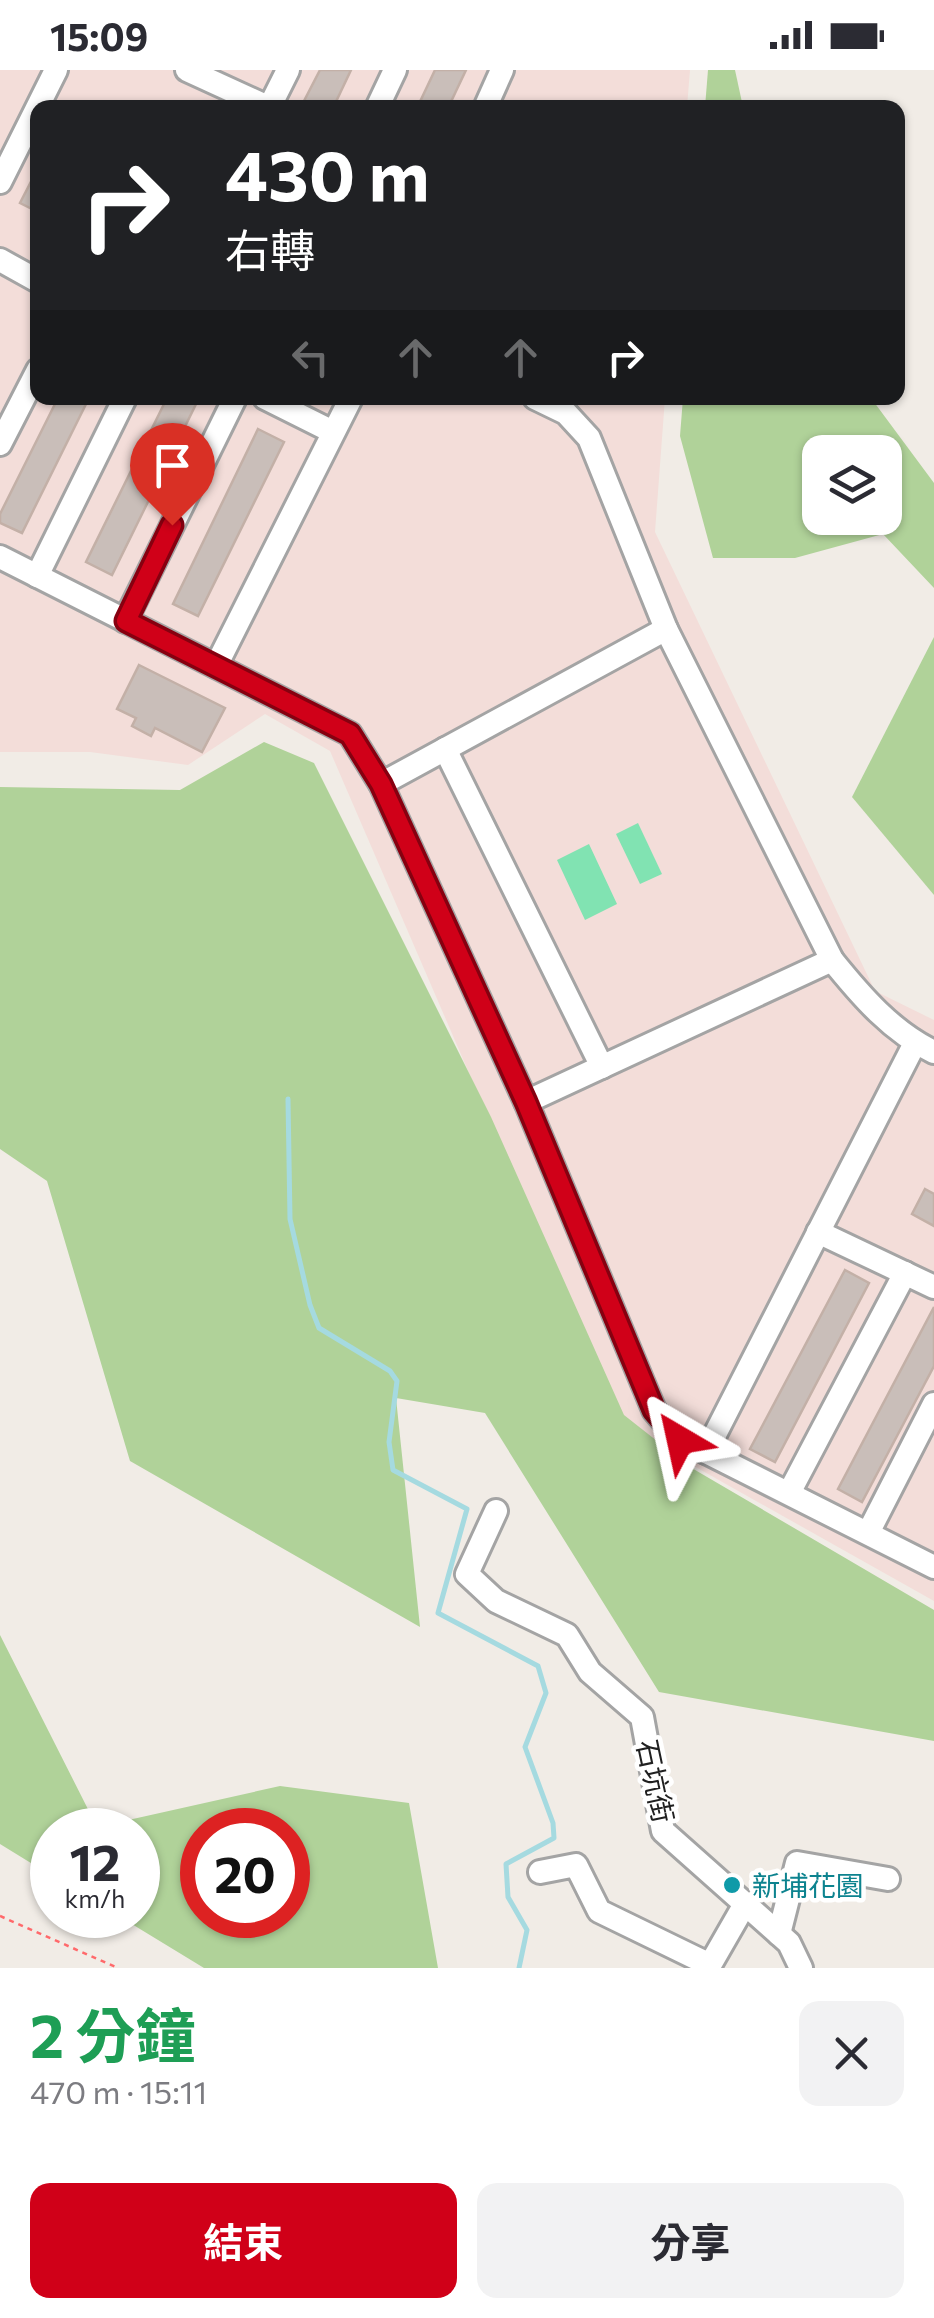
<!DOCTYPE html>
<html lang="zh-TW">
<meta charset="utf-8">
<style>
:root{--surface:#fff;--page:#f2f2f3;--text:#2b2b33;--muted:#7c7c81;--accent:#d00018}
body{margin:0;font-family:Commissioner,"Noto Sans TC",sans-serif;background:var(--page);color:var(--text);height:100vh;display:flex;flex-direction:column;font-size:38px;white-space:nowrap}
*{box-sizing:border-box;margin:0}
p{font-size:32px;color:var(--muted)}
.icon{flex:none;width:55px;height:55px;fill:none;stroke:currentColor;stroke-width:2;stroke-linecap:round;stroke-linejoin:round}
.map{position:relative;height:1898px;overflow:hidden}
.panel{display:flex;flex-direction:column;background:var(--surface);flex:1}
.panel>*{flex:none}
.top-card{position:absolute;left:30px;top:30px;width:875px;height:305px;border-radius:20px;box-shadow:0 2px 8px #0004;background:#202124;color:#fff;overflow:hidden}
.fabs{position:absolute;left:802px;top:365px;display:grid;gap:20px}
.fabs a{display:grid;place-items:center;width:100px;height:100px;border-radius:20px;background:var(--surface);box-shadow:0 2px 8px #0004;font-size:50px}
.speed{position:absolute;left:30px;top:1738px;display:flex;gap:20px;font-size:50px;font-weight:700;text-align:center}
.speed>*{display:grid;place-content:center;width:130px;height:130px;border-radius:50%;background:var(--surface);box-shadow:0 2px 8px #0004;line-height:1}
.speed small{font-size:25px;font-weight:400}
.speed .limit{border:15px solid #d22;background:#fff;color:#111}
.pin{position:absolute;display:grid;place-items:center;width:85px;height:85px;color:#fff;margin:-102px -42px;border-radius:50% 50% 50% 0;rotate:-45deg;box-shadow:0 0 10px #0007}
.pin .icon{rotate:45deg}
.me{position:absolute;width:110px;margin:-55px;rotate:324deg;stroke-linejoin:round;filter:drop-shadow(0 0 8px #0008)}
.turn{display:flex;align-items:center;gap:35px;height:210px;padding:0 30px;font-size:45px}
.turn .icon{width:130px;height:130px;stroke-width:2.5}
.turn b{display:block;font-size:70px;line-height:85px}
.lanes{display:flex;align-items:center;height:95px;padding:0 30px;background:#0003;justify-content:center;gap:50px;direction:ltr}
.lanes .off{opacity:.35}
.round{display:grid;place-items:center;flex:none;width:105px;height:105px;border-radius:20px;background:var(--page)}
.head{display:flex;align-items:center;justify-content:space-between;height:170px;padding:0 30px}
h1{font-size:60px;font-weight:700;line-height:75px;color:#1e9e55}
.cta{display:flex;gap:20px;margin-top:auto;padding:20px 30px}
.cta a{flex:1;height:115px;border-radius:20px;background:var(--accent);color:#fff;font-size:40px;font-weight:700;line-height:115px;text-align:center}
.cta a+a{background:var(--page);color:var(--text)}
.status{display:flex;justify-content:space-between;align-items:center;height:70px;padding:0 50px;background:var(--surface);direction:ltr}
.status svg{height:28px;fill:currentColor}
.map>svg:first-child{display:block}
.military{fill:#f3ddd9}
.forest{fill:#b0d299;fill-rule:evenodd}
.pitch{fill:#81e3b2}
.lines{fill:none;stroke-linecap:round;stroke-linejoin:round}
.stream{stroke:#a5dae0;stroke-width:5}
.building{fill:#c9beb9;stroke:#c3b0a7;stroke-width:2.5}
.minor-casing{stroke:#a4a4a4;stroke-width:28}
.path{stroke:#ff696b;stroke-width:2.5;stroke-dasharray:5 5;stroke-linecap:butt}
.minor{stroke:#fff;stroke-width:22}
.route-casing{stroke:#870010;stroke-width:25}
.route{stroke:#d00018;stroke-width:18}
.culture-dot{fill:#0f9aa8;stroke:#fff;stroke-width:4}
.labels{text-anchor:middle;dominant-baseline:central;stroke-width:9;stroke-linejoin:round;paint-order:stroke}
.street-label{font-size:28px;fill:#202020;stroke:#fff}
.culture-label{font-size:28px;fill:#0d838f;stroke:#fff;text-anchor:start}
</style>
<div class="status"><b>15:09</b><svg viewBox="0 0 49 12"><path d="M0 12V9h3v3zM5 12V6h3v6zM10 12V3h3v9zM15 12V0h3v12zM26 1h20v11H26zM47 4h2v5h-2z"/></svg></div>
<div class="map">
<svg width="934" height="1898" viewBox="0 0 934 1898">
<rect width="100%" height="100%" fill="#f1ece6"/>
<polygon class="military" points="0,0 690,0 687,37 38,38 38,328 665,328 655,462 875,921 934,950 934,1531 621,1355 330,681 265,644 188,695 90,682 0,682"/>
<g class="forest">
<polygon points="708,0 735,0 743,37 705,37"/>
<path d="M 683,328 L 871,328 L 934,413 L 934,518 L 883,464 L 795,488 L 713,488 L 680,366 ZM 885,382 L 885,448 L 820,448 L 820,382 Z"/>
<polygon points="934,567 934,825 852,727"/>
<polygon points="264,672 314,693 491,1047 624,1345 690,1397 934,1540 934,1671 659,1622 485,1343 396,1328 420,1557 130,1391 47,1111 0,1079 0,717 180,720"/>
<path d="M 0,1565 L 97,1757 L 280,1716 L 409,1733 L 438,1898 L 204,1898 L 117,1845 L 138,1845 L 138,1760 L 52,1760 L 52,1806 L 0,1774 ZM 288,1760 L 288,1845 L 202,1845 L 202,1760 Z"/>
</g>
<g class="pitch">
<polygon points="638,753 662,804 640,814 616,764"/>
<polygon points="589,774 617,834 585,850 557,790"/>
</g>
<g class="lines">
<polyline class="stream" points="288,1029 290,1149 310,1235 319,1258 390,1301 397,1311 389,1372 393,1400 467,1439 438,1543 538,1596 546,1623 525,1677 553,1753 554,1768 506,1794 508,1827 527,1860 519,1898"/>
</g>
<g class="building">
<polygon points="320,0 351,0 333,38 317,38 304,31"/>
<polygon points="435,0 466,0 448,38 417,38"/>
<polygon points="38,98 38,142 20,133"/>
<polygon points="58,328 89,328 22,463 0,453 0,444"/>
<polygon points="167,328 199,328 112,505 86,492"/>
<polygon points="258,359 284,372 198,546 173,534"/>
<polygon points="139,595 225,638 202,682 155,658 151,666 132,656 136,648 117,639"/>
<polygon points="925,1119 934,1124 934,1156 912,1144"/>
<polygon points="845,1200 869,1213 775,1392 750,1379"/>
<polygon points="934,1237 934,1296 862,1432 838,1419"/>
</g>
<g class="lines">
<defs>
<g id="minor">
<polyline points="187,0 270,38"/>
<polyline points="269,38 288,0"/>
<polyline points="377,38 395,0"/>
<polyline points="485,38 502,0"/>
<polyline points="0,112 56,0"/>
<polyline points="0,190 38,211"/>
<polyline points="265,328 333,362"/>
<path d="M 535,328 L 566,343 L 589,368 L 666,559 L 832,890 C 861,926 892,962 934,982"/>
<polyline points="0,374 38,300"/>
<polyline points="0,487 350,664 381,714 526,1032"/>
<polyline points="37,506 125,328"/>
<polyline points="125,551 235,328"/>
<polyline points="216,596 351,328"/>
<polyline points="445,679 602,997"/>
<polyline points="381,714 666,559"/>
<polyline points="915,973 706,1382 934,1497"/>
<polyline points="818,1162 934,1217"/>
<polyline points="706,1382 680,1370 654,1340 526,1032 832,890"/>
<polyline points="789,1423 905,1203"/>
<polyline points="496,1441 467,1504 496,1531 567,1565 590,1602 642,1647 663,1761 789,1873 801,1898"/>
<polyline points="868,1463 934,1334"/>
<polyline points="540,1802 576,1795 599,1841 710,1895 745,1834"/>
<polyline points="779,1864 797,1793 888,1809"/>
</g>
</defs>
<use href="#minor" class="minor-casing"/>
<polyline class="path" points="0,1846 118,1898"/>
<use href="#minor" class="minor"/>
</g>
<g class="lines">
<defs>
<polyline id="route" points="172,455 126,551 350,664 381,714 526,1032 654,1340 680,1370"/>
</defs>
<use href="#route" class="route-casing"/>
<use href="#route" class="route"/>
</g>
<circle class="culture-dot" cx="732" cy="1815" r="10"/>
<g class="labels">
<g class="street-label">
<text transform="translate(656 1711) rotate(78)">石坑街</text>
</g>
<g class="culture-label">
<text x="752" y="1815">新埔花園</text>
</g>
</g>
</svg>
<div class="fabs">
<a><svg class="icon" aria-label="layers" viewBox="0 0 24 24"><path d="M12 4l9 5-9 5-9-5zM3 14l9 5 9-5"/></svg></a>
</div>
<div class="speed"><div>12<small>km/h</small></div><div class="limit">20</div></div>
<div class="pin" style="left:172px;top:455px;background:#d93025"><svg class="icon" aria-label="arrive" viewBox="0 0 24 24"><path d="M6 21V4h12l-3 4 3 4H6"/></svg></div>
<svg class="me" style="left:680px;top:1370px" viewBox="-20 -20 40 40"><path d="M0-17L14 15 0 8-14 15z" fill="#d00018" stroke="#fff" stroke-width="4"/></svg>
<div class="top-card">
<div class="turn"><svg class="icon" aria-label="right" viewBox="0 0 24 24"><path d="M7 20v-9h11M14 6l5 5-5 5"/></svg><div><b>430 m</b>右轉</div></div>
<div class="lanes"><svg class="icon off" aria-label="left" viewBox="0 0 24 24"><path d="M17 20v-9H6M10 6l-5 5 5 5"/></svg><svg class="icon off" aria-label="ahead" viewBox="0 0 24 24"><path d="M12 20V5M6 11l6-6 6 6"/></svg><svg class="icon off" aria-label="ahead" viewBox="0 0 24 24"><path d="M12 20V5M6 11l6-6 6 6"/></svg><svg class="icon" aria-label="right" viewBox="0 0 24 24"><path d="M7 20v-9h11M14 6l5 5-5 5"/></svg></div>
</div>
</div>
<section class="panel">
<div class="head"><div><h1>2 分鐘</h1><p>470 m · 15:11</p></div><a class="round"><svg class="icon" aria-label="close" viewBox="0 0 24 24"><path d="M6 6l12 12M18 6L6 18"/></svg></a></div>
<div class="cta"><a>結束</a><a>分享</a></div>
</section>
